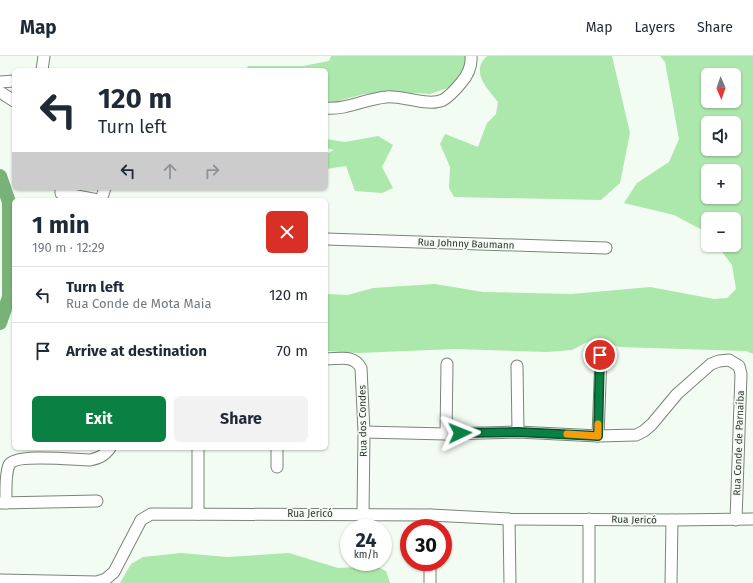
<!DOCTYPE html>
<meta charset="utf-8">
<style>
:root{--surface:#fff;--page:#f2f2f3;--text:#1f2937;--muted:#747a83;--line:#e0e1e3;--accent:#0b8043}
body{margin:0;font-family:"Fira Sans",sans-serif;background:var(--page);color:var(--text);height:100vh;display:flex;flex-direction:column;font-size:15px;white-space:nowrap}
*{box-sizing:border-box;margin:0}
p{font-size:13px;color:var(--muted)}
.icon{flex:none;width:22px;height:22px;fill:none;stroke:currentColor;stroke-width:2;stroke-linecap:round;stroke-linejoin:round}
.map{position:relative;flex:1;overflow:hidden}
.sheet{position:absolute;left:12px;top:142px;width:316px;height:252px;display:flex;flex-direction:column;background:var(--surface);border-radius:6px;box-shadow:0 1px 3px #0004}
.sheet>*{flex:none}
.guide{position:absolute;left:12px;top:12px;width:316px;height:122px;border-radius:6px;box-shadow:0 1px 3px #0004;background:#fff;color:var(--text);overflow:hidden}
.needle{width:26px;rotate:178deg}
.buttons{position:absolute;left:701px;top:12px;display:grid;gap:8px}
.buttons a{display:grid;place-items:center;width:40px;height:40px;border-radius:6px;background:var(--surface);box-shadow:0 1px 3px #0004;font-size:20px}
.speed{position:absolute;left:340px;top:463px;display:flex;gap:8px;font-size:20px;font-weight:700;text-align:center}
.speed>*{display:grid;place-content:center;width:52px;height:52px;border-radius:50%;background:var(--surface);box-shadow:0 1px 3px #0004;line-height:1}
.speed small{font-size:10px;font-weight:400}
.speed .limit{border:6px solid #d22;background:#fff;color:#111}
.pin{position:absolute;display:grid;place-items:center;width:34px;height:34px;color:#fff;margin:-17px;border:2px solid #fff;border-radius:50%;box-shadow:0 1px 4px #0007}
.me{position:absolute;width:44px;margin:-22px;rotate:88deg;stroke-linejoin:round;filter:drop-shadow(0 0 3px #0008)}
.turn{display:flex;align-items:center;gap:14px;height:84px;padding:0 20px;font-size:18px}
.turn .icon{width:52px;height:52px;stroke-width:2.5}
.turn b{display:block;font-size:28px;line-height:34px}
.lanes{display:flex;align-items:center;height:38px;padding:0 20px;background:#0003;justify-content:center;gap:20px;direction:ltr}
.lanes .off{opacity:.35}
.round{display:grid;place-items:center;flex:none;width:42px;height:42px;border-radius:6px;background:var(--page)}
.overview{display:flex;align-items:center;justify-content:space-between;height:68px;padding:0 20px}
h1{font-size:24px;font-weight:700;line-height:30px}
.button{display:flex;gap:8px;margin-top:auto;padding:8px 20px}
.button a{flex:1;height:46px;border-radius:6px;background:var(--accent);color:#fff;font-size:16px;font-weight:700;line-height:46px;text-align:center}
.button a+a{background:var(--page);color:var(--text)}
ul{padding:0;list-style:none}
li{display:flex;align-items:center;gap:12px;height:56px;padding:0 20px;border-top:1px solid var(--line)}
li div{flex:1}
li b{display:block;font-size:15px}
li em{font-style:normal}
header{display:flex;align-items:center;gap:24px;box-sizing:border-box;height:56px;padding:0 20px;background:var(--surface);border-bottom:1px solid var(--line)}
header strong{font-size:19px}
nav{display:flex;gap:22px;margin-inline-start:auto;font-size:14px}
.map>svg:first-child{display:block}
.green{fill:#ace7ab;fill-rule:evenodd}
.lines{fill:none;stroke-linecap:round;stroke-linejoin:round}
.river{stroke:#78b277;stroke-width:14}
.minor-casing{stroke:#7b847b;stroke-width:13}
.minor{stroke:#fff;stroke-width:11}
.route-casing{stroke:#07532c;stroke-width:10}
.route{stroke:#0b8043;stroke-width:7}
.slow{stroke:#f59e0b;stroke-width:7}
.labels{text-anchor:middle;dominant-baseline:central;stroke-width:3;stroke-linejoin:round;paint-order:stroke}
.street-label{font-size:10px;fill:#313531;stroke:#f2fcf2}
</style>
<header>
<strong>Map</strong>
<nav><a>Map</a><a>Layers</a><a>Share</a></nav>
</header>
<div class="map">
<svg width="753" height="527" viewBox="0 0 753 527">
<rect width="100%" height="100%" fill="#f2fcf2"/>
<g class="green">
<polygon points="331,0 468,0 469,10 454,30 430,38 393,36 364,38 335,46 326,46 326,14 246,14 248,10 303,10 329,5"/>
<path d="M 487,0 L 612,0 L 630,77 L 620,127 L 601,144 L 454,141 L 449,132 L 450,111 L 440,88 L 445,78 L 478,91 L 487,67 L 496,58 L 498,46 C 487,32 470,16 487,0 Z"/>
<path d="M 660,0 L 753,0 L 753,298 L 746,295 L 619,291 L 595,282 L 572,294 L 547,296 L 455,293 L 358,297 L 326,295 L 326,238 L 348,239 L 373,232 L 435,228 L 483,236 L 572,238 L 650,231 L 714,243 L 727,242 L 736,233 L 732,209 L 717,189 L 734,189 L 734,163 L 708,163 L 708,177 L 674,159 L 624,147 L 637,127 L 669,106 L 679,83 L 665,6 ZM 708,19 L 734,19 L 734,45 L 708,45 ZM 708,67 L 734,67 L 734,93 L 708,93 ZM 708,115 L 734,115 L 734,141 L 708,141 Z"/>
<polygon points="378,80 393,89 382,111 393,132 382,137 355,135 346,110 326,113 326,98 334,94 326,92 326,83 345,86"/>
<polygon points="181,497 227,501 289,497 338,512 375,510 386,515 390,527 120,527 131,508 143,501"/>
</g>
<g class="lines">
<polyline class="river" points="0,120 9,146 9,241 0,267"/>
<defs>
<g id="minor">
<polyline points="42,14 44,0"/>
<polyline points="0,26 14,25"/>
<polyline points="0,36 14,45"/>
<path d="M 326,52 C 347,54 365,43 386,41 C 402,39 428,51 443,44 C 450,40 456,33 461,27 C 468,19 472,11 471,0"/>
<polyline points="61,132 61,137 98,144"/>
<polyline points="101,144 105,132"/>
<polyline points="326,183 606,192"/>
<path d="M 326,303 C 340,303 353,298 361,312 L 364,376 L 363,459"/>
<polyline points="517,310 518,376"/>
<polyline points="364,376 446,378 518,376 598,380 636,379 644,375 652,368 677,338 711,308 719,305 729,304 739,310 741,318 736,464"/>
<polyline points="446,378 447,308"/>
<polyline points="598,380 601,299"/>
<polyline points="277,392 277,411"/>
<polyline points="0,447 97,445"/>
<path d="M 6,447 C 6,437 5,418 9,409 C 15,397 76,404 90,404 C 99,402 104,400 110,392"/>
<polyline points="198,458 198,392"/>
<polyline points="430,459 430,472"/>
<polyline points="509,463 510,527"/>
<polyline points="589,463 589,527"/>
<polyline points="430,506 430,527"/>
<polyline points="0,524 97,526 106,523 114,516 141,464 151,458 430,459 509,463 672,464 753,463"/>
<polyline points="671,527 672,464"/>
</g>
</defs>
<use href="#minor" class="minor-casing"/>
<use href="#minor" class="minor"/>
</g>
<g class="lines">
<defs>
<polyline id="route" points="460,377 518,376 598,380 600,299"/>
</defs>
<use href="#route" class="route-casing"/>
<use href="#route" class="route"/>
<polyline class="slow" points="567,378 598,380 598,368"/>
</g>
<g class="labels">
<g class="street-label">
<text transform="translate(466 188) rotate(2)">Rua Johnny Baumann</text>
<text transform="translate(363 365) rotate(-91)">Rua dos Condes</text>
<text transform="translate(739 387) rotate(-88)">Rua Conde de Parnaíba</text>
<text x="310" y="458">Rua Jericó</text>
<text transform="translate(634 464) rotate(1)">Rua Jericó</text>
</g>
</g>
</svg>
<div class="buttons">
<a><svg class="needle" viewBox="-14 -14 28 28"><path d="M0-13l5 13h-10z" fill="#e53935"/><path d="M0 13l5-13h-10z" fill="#747a83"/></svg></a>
<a><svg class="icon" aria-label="sound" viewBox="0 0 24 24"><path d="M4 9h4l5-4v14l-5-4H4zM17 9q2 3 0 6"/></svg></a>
<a>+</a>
<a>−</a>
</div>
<div class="speed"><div>24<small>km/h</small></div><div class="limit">30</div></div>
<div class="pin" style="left:600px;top:299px;background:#d93025"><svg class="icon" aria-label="arrive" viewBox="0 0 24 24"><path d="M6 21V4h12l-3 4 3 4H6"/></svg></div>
<svg class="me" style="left:460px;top:377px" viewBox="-20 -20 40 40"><path d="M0-17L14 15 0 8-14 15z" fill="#0b8043" stroke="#fff" stroke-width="4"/></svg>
<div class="guide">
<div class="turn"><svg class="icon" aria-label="left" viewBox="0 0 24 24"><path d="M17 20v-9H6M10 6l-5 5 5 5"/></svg><div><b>120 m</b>Turn left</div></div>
<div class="lanes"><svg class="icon" aria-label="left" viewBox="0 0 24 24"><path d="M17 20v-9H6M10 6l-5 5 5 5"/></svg><svg class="icon off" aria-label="ahead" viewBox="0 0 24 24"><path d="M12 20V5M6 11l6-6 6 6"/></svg><svg class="icon off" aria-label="right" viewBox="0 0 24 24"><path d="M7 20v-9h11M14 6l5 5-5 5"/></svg></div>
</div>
<section class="sheet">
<div class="overview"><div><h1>1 min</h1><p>190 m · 12:29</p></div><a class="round" style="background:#d93025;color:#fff"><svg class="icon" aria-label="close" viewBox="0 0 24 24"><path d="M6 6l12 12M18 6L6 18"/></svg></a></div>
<ul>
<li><svg class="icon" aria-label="left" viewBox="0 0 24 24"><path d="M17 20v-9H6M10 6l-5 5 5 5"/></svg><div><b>Turn left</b><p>Rua Conde de Mota Maia</p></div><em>120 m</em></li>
<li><svg class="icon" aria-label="arrive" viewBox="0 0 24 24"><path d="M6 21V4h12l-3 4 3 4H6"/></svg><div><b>Arrive at destination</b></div><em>70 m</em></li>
</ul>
<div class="button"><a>Exit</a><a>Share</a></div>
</section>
</div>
